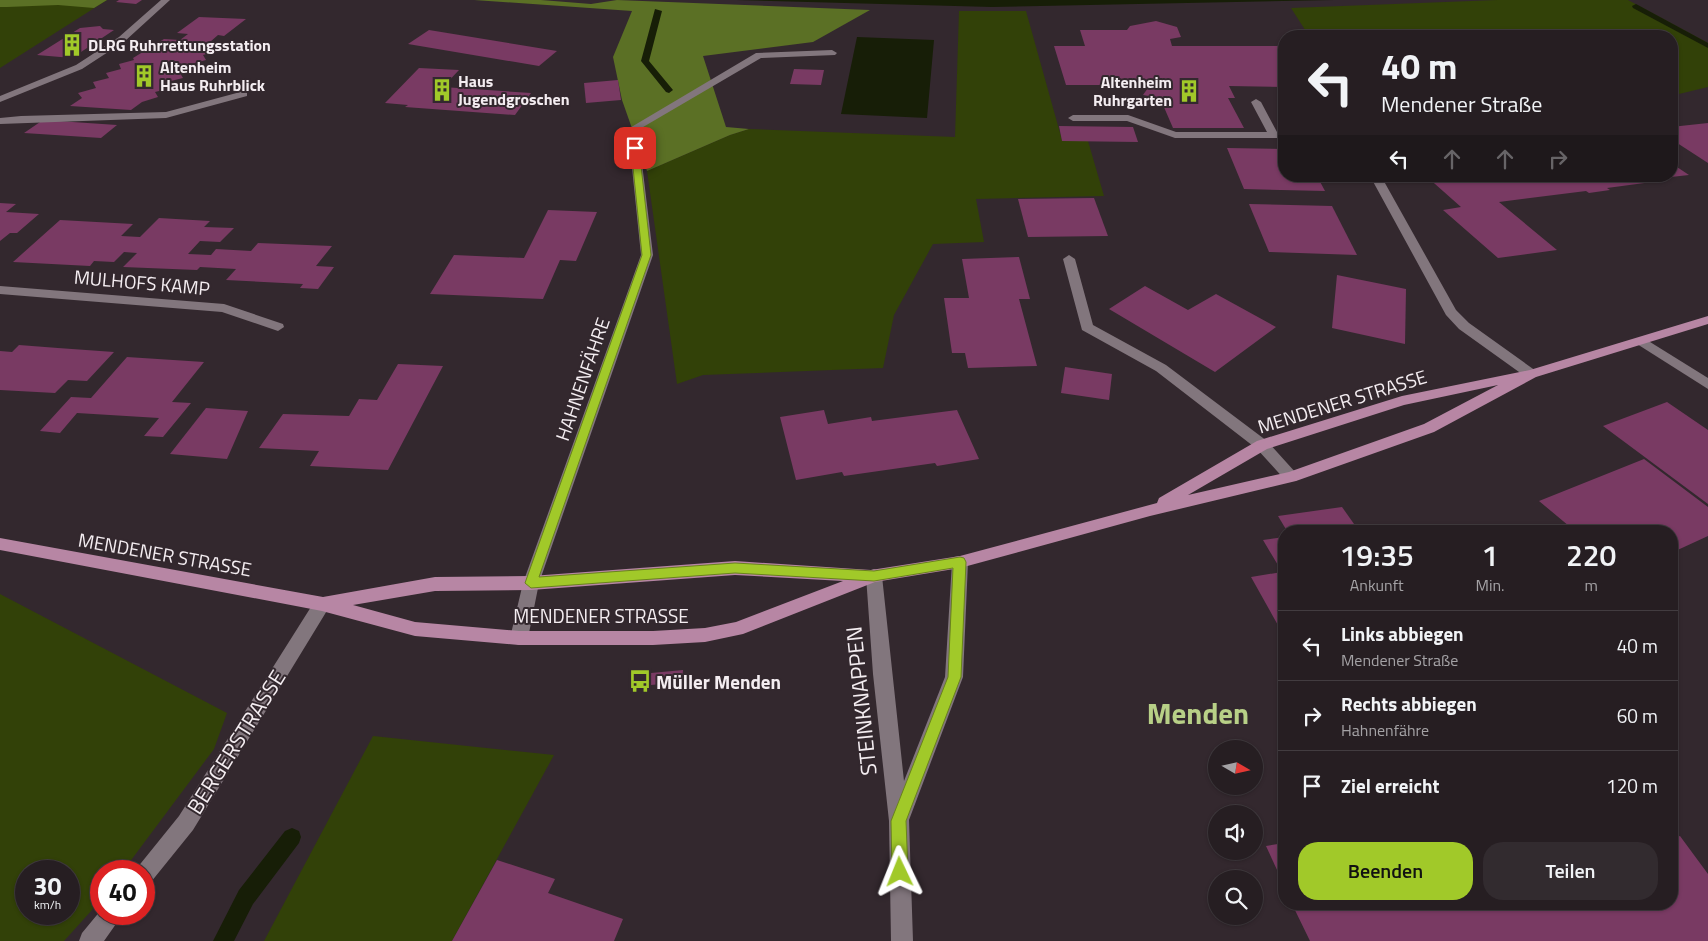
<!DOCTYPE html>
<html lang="de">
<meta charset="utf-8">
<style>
:root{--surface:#261e22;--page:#322b2f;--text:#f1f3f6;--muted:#a4a2a5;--line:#423c40;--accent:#a1c929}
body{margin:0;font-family:"Titillium Web",sans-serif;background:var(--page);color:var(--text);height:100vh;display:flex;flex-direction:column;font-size:19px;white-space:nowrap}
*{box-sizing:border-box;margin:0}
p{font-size:16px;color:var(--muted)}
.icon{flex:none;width:28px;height:28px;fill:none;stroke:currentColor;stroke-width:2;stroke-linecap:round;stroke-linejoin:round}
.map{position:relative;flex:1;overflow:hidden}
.drawer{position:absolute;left:1278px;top:525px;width:400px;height:385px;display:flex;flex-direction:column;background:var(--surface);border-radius:20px;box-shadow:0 1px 4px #0004,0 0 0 1px var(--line)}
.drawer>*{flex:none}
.hud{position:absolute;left:1278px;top:30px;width:400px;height:152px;border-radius:20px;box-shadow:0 1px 4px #0004,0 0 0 1px var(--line);background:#261e22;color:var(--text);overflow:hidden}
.needle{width:32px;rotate:99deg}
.buttons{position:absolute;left:1208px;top:740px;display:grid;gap:10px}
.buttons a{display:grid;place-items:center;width:55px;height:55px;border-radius:50%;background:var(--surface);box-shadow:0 1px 4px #0004,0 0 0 1px var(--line);font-size:25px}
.speed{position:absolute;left:15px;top:860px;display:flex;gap:10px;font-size:25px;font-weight:700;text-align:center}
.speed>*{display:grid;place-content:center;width:65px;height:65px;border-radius:50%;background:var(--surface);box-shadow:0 1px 4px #0004,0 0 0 1px var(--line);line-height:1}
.speed small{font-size:12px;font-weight:400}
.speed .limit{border:8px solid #d22;background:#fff;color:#111}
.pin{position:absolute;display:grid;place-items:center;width:42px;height:42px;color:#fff;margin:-21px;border-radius:10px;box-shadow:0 2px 8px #0006}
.me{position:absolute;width:55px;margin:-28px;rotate:358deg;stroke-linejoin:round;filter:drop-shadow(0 0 4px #0008)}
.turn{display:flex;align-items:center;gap:18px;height:105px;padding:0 20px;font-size:22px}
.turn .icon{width:65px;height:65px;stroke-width:2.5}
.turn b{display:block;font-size:35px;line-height:42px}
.lanes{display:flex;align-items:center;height:48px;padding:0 20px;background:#0003;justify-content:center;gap:25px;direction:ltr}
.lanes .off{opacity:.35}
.eta{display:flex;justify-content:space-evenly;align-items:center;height:85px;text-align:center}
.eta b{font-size:30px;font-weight:600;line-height:35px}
.button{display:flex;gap:10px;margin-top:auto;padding:10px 20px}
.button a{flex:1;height:58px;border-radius:20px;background:var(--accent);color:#111;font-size:20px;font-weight:600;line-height:58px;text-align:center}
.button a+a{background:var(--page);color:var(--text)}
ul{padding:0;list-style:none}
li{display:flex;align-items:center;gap:15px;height:70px;padding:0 20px;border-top:1px solid var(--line)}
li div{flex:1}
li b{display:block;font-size:19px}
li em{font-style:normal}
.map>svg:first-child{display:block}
.green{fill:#324108;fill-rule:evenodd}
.forest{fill:#5b7025}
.water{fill:#171e07}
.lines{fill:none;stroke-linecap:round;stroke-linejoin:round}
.stream{fill:#171e07;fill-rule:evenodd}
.building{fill:#793a63}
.minor{fill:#82767d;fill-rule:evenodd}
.major{fill:#b786a4;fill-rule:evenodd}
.route{fill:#a1c929;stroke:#69831b}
.labels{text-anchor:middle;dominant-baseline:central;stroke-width:4;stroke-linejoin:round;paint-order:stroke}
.far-poi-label{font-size:16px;font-weight:bold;fill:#f4edf1;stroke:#33282e;text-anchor:start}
.street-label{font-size:19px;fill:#f4edf1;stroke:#33282e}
.poi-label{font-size:19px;font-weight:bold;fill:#f4edf1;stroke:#33282e;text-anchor:start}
.near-street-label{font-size:22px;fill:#f4edf1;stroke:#33282e}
.near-district-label{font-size:29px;font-weight:bold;fill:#b8d087;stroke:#33282e}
</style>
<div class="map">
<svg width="1708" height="941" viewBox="0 0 1708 941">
<rect width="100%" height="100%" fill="#33282e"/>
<g class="green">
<polygon points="0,0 107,0 0,68"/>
<polygon points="1497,0 1628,0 1708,43 1708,87 1679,94 1671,88 1671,36 1309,36 1291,8"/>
<polygon points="959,11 1026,11 1062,140 1088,141 1104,196 976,199 984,242 933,244 894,315 883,368 703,375 677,384 647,171 730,135 749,129 955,137"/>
<path d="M 0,594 L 227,713 L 214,749 L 123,871 L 101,871 L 101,900 L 64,941 L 0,941 ZM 69,871 L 69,914 L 26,914 L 26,871 Z"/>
<polygon points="373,736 554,755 452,941 264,941"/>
</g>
<g class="forest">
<polygon points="0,0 107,0 94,8 58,5 7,7 0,7"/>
<polygon points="474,0 541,0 591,4 617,0 870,10 813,42 703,56 726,127 749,129 730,135 647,171 622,100 613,57 632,11"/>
</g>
<g class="water">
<polygon points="736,0 1334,0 992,7"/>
<polygon points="857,37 934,40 927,118 841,114"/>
</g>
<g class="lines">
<g class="stream">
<polygon points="1636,4 1708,43 1708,48 1633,8 1632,6"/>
<polygon points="655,9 662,11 649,61 673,90 669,93 666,92 641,61"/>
<polygon points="292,828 299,831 301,837 299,843 253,904 234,941 213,941 239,890 285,831"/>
</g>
</g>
<g class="building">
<polygon points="119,0 142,0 136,4 116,2"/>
<polygon points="199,17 246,19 224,36 218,35 210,42 220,42 214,46 218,51 203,55 206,60 191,64 195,69 180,73 183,78 167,82 171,88 155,92 158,97 142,102 131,110 70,106 82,98 78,93 96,88 93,82 109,78 106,73 121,69 119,64 134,60 133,58 164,39 180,40 188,34 177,33"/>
<polygon points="1156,21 1177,27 1181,37 1170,39 1172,46 1284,46 1284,87 1229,86 1235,98 1228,98 1244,128 1173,128 1160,98 1143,95 1150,85 1066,85 1054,46 1085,46 1080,30 1127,30 1130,26"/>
<polygon points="100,26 103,29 114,30 72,58 37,55 80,28"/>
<polygon points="429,30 557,51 539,66 408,44"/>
<polygon points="419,68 459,70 443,87 531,93 515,115 405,107 408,105 385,103"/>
<polygon points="794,69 824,70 821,85 790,84"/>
<polygon points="618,80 621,100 586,103 584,83"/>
<polygon points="43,120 117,125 101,138 24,133"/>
<polygon points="1708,123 1708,163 1671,139 1671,127"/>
<polygon points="1059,126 1133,127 1138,142 1062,141"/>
<polygon points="1227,148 1284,149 1284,176 1317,176 1325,191 1244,189"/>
<polygon points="1671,163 1689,175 1671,177"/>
<polygon points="1426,176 1656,176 1656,177 1647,179 1652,182 1607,188 1610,190 1589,193 1586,191 1499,202 1557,250 1498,258 1443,210 1461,207"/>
<polygon points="1094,198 1108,236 1028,237 1018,199"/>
<polygon points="0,203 16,204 6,212 39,214 17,233 10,233 0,241"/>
<polygon points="1249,204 1332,206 1357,255 1269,252"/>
<polygon points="548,210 597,212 576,261 560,260 543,299 430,294 454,255 524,258"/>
<polygon points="159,218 210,221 204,227 234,228 220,242 200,241 188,254 211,255 216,249 251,251 258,243 332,246 316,266 334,267 318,289 300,288 303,284 226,280 236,269 200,267 197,270 123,267 137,253 124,252 114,262 94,261 90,266 13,262 60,220 133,224 121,236 140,237"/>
<polygon points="1019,257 1030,299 1019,299 1037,366 968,368 965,353 952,353 944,298 969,298 962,259"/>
<polygon points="1337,275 1406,289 1405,344 1332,328"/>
<polygon points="1145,286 1188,310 1216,294 1276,327 1215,372 1109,309"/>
<polygon points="19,345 58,348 114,352 87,381 68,380 55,393 0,390 0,351 12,352"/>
<polygon points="127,357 204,362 172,402 191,403 163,437 144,436 159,418 77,413 60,433 40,431 71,397 91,398"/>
<polygon points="398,364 443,366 388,470 310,466 319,451 259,448 283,414 349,416 359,399 377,400"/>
<polygon points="1065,367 1112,374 1109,400 1061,393"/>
<polygon points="1667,402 1708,430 1708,504 1603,426"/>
<polygon points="206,408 248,411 227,459 170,454"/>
<polygon points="824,410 828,424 871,417 872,421 957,410 979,459 937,466 935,463 844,476 842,472 796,480 780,417"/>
<polygon points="1644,459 1708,507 1708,536 1671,553 1671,531 1575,531 1539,501"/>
<polygon points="1342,507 1359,531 1287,531 1278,516"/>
<polygon points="1284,537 1284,636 1251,577 1282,572 1263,540"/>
<polygon points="683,670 682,682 651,685 651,673"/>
<polygon points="1680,836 1708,874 1708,941 1310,941 1292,904 1671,904 1671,838"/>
<polygon points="1284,843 1284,885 1266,846"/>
<polygon points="497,860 555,879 548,893 623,919 614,941 452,941"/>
</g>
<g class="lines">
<g class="minor">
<polygon points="161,0 170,0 125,41 82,69 0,102 0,96 76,65 119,37"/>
<polygon points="832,50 837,53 835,55 761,58 638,130 653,255 539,583 528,638 525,643 519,645 513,643 510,638 523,583 641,255 628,129 756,53"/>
<polygon points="244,91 247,92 247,96 166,118 0,124 0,118 21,116 166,112"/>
<polygon points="1256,99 1261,102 1277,132 1284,132 1284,138 1175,138 1127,121 1073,121 1068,118 1073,115 1128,115 1176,132 1267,132 1251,102"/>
<polygon points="1370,176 1381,176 1456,310 1469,323 1536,371 1538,374 1536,377 1526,377 1459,329 1446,315"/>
<polygon points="1069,255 1075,259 1093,325 1166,365 1267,441 1296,473 1299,477 1296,481 1286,481 1257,449 1156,371 1082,330 1063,259"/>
<polygon points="0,286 224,304 283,324 284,327 278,331 222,312 0,294"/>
<polygon points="1642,337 1708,378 1708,389 1637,344 1635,341"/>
<polygon points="960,556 966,557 968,562 963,677 909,820 913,941 891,941 889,821 873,674 866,576 868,571 874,569 880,571 882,576 904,781 945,677 952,562 954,557"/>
<polygon points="322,597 328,599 330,604 328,609 193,830 151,882 144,885 144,871 135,871 137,868 179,816 316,599"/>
<polygon points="101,910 101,914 123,914 104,941 79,941 82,933"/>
</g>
<path class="major" d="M 1708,316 L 1708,324 L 1536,377 L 1434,432 L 1296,481 L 1150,516 L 960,568 L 875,582 L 743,634 L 705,642 L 653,645 L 519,645 L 415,636 L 322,611 L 0,550 L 0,538 L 323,597 L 435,577 L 531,576 L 735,561 L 871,570 L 960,556 L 1157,503 L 1159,498 L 1257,441 L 1402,396 L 1530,370 ZM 1498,385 L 1424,424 L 1289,472 L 1188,495 L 1267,449 L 1404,405 ZM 735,575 L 843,581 L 736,622 L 705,628 L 653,631 L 519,631 L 415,622 L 353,605 L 435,591 L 531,590 Z"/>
</g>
<polygon class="route" points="635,146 639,148 651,255 539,577 735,563 874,571 960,557 964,558 966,562 961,677 906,821 908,872 906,878 900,880 895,878 892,872 891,821 948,677 953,568 874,581 735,573 531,588 525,583 642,255 631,148"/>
<defs>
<symbol id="building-bare" viewBox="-9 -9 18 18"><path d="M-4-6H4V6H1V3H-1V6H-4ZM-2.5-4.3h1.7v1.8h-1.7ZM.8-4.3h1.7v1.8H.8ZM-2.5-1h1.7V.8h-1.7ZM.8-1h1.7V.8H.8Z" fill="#a1c929" stroke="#33282e" stroke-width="2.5" paint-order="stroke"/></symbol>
<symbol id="bus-bare" viewBox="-9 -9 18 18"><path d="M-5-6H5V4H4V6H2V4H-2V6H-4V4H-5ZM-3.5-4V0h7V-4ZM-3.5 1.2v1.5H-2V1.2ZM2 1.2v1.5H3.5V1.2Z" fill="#a1c929" stroke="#33282e" stroke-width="2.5" paint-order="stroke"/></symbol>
</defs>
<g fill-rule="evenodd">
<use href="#building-bare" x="56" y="29" width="32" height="32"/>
<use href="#building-bare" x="128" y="60" width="32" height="32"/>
<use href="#building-bare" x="426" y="74" width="32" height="32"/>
<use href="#building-bare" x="1173" y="75" width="32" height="32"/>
<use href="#bus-bare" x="624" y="665" width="32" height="32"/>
</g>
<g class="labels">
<g class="far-poi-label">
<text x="88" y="45">DLRG Ruhrrettungsstation</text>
<text x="160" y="67">Altenheim<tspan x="160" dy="18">Haus Ruhrblick</tspan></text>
<text x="458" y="81">Haus<tspan x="458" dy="18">Jugendgroschen</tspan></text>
<text x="1172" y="82" text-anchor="end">Altenheim<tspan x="1172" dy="18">Ruhrgarten</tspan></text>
</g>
<g class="street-label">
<text transform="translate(142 282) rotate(5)">MULHOFS KAMP</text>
<text transform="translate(582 379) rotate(-71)">HAHNENFÄHRE</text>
<text transform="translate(1342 401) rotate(-17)">MENDENER STRASSE</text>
<text transform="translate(165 554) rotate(10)">MENDENER STRASSE</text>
<text x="601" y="615">MENDENER STRASSE</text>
</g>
<g class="poi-label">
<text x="656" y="681">Müller Menden</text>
</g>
<g class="near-street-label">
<text transform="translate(861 701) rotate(-96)">STEINKNAPPEN</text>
<text transform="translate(236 742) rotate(-58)">BERGERSTRASSE</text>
</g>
<g class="near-district-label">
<text x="1198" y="713">Menden</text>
</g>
</g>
</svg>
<div class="buttons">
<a><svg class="needle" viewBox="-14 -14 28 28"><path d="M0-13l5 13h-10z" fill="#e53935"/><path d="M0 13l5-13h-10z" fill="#a4a2a5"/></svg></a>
<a><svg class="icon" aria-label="sound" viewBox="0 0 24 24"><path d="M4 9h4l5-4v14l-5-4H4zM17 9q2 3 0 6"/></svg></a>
<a><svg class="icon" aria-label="search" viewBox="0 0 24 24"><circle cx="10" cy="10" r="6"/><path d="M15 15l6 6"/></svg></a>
</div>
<div class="speed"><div>30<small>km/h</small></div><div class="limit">40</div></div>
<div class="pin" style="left:635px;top:148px;background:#d93025"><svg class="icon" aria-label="arrive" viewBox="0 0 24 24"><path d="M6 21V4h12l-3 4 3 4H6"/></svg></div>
<svg class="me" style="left:900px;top:872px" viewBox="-20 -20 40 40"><path d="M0-17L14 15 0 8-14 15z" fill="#a1c929" stroke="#fff" stroke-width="4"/></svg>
<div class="hud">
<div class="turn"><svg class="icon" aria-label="left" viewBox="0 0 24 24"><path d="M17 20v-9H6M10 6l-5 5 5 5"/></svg><div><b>40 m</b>Mendener Straße</div></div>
<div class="lanes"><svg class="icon" aria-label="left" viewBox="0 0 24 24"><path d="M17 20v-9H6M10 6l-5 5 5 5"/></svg><svg class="icon off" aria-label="ahead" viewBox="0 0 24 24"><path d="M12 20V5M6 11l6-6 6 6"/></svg><svg class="icon off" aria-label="ahead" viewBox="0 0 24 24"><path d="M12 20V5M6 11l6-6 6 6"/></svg><svg class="icon off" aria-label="right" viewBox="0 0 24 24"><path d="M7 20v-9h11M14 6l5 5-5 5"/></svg></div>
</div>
<section class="drawer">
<div class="eta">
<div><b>19:35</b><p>Ankunft</p></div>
<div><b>1</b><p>Min.</p></div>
<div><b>220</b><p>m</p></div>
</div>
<ul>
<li><svg class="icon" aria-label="left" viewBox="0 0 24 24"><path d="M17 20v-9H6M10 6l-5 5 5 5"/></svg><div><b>Links abbiegen</b><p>Mendener Straße</p></div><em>40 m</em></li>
<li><svg class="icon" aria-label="right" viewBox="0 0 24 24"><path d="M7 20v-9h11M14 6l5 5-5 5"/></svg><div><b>Rechts abbiegen</b><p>Hahnenfähre</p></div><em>60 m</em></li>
<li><svg class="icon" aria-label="arrive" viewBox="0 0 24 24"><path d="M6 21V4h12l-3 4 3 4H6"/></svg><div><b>Ziel erreicht</b></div><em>120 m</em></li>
</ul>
<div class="button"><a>Beenden</a><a>Teilen</a></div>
</section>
</div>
